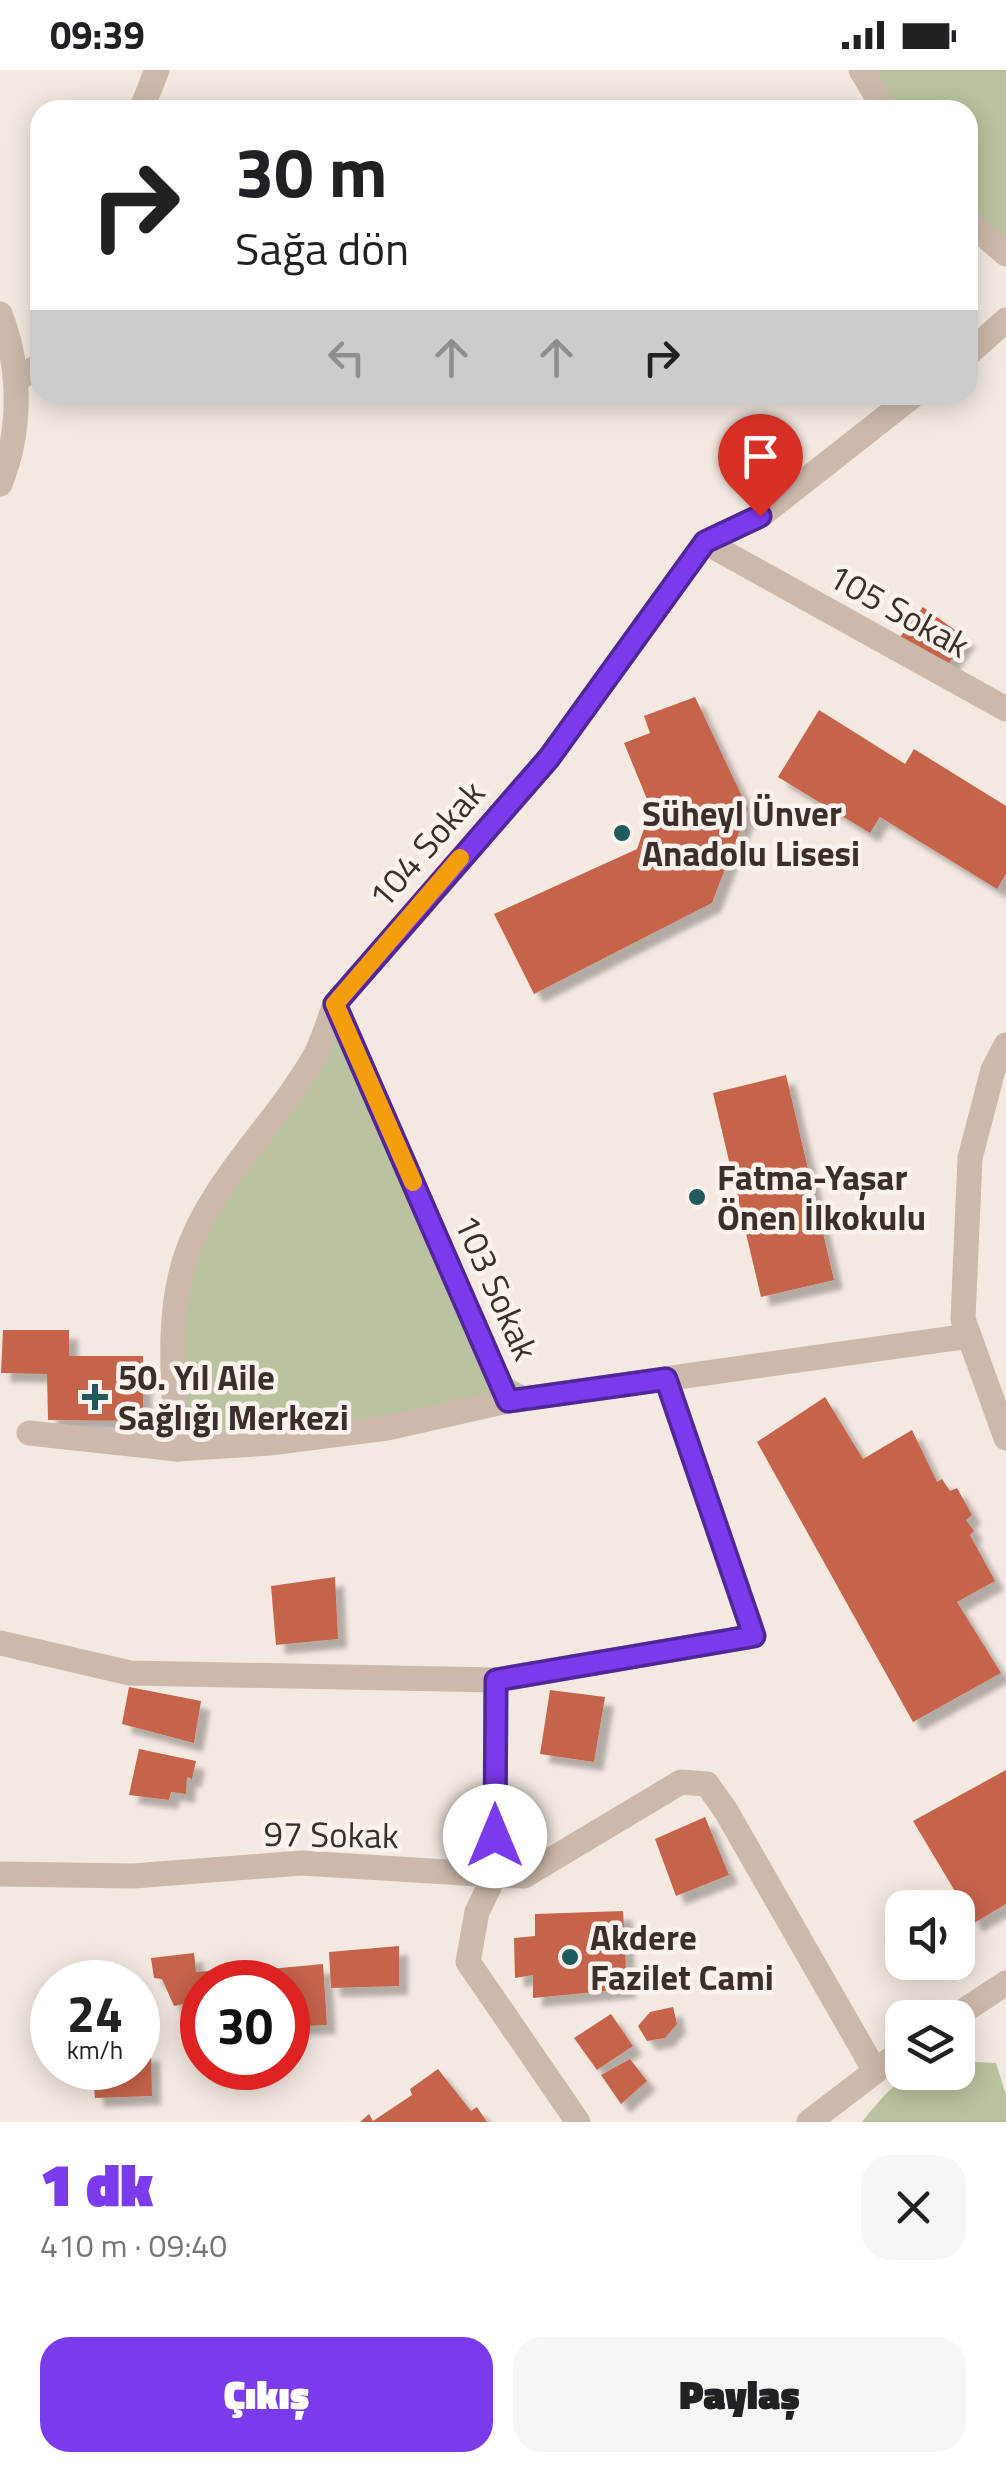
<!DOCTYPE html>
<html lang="tr">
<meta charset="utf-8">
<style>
:root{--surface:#fff;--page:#f6f6f6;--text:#202124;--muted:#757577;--accent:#7c3aed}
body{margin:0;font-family:"Titillium Web",sans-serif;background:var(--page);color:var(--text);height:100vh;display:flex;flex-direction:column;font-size:38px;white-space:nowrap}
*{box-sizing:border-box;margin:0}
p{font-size:32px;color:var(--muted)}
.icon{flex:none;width:55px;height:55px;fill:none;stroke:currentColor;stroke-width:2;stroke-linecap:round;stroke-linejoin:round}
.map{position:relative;height:2052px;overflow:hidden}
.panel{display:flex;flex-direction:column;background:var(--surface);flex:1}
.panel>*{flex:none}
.guide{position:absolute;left:30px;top:30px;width:948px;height:305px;border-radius:30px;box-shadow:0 5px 25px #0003;background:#fff;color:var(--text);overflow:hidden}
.fabs{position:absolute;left:885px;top:1820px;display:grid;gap:20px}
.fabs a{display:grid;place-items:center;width:90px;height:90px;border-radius:20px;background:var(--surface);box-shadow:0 5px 25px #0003;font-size:50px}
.speed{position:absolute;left:30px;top:1890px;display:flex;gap:20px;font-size:50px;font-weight:700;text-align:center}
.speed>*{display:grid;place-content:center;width:130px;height:130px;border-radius:50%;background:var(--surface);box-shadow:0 5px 25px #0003;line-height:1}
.speed small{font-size:25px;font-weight:400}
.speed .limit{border:15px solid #d22;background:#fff;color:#111}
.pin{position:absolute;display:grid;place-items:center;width:85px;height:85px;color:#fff;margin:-102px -42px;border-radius:50% 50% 50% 0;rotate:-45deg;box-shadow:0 0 10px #0007}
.pin .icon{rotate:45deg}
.me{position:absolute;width:110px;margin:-55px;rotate:0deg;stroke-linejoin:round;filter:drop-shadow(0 0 8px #0008)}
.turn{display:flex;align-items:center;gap:35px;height:210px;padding:0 40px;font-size:45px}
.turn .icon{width:130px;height:130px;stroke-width:2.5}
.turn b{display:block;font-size:70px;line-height:85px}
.lanes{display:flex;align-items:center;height:95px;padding:0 40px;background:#0003;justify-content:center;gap:50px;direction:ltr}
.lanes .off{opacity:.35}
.round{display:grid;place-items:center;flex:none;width:105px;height:105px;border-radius:30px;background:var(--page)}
.overview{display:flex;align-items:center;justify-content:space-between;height:170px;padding:0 40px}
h1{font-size:60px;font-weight:800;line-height:75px;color:var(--accent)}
.button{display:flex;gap:20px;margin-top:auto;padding:20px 40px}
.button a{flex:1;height:115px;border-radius:30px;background:var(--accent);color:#fff;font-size:40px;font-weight:800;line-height:115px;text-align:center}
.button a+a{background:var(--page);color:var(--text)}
.status{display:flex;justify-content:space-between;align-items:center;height:70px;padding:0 50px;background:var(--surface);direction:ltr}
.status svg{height:28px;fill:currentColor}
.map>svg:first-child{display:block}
.green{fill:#b9c39f}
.building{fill:#c6634c;filter:url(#shadow)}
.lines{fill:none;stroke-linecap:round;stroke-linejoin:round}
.minor{stroke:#ccb9ab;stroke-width:25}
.route-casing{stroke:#51269a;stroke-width:25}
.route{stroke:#7c3aed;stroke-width:18}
.slow{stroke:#f59e0b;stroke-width:18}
.poi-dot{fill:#1f5b5c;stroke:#faf3ed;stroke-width:4}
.labels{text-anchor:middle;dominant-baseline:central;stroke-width:9;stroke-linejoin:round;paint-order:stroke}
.street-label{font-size:35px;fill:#3a2f2b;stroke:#faf3ed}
.poi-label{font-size:35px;font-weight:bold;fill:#3a2f2b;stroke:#faf3ed;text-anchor:start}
</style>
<div class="status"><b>09:39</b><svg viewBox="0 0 49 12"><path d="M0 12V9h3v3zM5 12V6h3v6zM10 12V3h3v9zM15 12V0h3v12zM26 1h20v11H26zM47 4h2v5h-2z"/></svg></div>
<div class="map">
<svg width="1006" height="2052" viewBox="0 0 1006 2052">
<defs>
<filter id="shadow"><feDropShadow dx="9" dy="9" stdDeviation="2.5" flood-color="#0004"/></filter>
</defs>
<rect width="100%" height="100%" fill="#f3e9e0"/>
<g class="green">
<polygon points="861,0 1006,0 1006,184 968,151 968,40 885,40"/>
<polygon points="346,949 495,1300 525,1316 387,1358 177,1379 185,1190"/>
<path d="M 958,1991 L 996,1993 L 1006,2025 L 1006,2052 L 862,2052 C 897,2010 901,2002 958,2002 Z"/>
</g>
<g class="building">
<polygon points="923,537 966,568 946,598 900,567"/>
<polygon points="695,627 748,739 712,833 534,924 494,844 637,779 651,739 624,673 650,663 644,646"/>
<polygon points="819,640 905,694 914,679 1006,736 1006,804 997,819 880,747 870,763 778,707"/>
<polygon points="786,1005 834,1210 761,1227 713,1023"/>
<polygon points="3,1260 69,1260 69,1286 143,1286 143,1351 48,1350 47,1304 1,1303"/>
<polygon points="825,1327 863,1389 912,1360 937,1412 942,1409 950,1421 957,1418 972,1445 966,1450 974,1461 970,1465 995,1511 957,1532 1001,1603 913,1652 757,1372"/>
<polygon points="335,1507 338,1569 276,1575 271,1516"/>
<polygon points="129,1617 201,1631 194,1673 122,1654"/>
<polygon points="550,1620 605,1627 594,1692 540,1684"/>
<polygon points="139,1679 196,1691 192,1709 187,1707 186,1724 171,1722 169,1730 129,1725"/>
<polygon points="1006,1700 1006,1834 974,1853 913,1751"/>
<polygon points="705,1747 729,1805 676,1826 655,1769"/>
<polygon points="623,1841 627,1919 533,1928 533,1905 515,1908 514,1868 535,1866 535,1844"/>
<polygon points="399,1876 399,1916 331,1918 329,1882"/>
<polygon points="194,1883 196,1902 244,1898 244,1912 202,1912 202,1930 174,1936 162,1909 154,1908 151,1888"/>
<polygon points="323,1894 327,1955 288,1957 288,1912 259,1912 259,1900"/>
<polygon points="117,1895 116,1909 136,1905 136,1912 92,1912 93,1900"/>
<polygon points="673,1937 677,1954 665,1968 647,1971 638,1956 650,1942"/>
<polygon points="611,1944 633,1976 597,2000 574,1968"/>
<polygon points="151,1982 152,2026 95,2028 92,1998 138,1998 138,1983"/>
<polygon points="630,1989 647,2011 621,2034 601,2005"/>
<polygon points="438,1999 471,2041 477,2037 487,2052 360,2052 369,2044 373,2051 412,2025 410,2019"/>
</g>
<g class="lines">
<g class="minor">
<polyline points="861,0 885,40"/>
<polyline points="141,40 157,0"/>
<polyline points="968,151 1006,184"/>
<path d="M 0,244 C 21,298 22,360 0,414"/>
<polyline points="968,284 1006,250"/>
<polyline points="16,310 40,295"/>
<polyline points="705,472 1006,639"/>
<polyline points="1006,975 993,1000 970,1088 963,1249 1006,1368"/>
<polyline points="508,1331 969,1266"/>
<polyline points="29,1363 177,1379 270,1373 387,1358 508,1331 335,934"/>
<path d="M 177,1379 C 174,1317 166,1249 185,1189 C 210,1111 277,1054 316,984 C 324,968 329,950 335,934 L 549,688 L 705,472 L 760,446 L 914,325"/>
<polyline points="0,1573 130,1603 496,1610 754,1566 666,1309"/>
<polyline points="496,1610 495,1805 524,1806 681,1712 707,1714 726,1741 875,2001"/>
<polyline points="0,1804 133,1806 302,1793 495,1805 477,1842 468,1892 578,2052"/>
<polyline points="953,1948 1006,1913"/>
<polyline points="809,2052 902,1981"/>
</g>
</g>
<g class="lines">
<defs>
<polyline id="route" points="495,1766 496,1610 754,1566 666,1309 508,1331 335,934 549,688 705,472 760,446"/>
</defs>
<use href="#route" class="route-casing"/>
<use href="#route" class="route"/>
<polyline class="slow" points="413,1112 335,934 460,788"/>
</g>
<g class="poi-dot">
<circle cx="622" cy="763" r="10"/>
<circle cx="697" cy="1127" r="10"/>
<path d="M90 1312h10v10h10v10h-10v10h-10v-10h-10v-10h10z"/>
<circle cx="570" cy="1887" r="10"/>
</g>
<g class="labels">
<g class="street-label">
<text transform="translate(899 540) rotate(29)">105 Sokak</text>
<text transform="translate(426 774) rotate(-49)">104 Sokak</text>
<text transform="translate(497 1217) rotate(66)">103 Sokak</text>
<text transform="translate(331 1764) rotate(1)">97 Sokak</text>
</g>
<g class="poi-label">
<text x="642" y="743">Süheyl Ünver<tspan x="642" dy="40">Anadolu Lisesi</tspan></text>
<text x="717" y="1107">Fatma-Yaşar<tspan x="717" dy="40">Önen İlkokulu</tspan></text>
<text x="118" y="1307">50. Yıl Aile<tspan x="118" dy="40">Sağlığı Merkezi</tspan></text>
<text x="590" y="1867">Akdere<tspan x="590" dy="40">Fazilet Cami</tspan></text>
</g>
</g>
</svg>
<div class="fabs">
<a><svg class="icon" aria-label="sound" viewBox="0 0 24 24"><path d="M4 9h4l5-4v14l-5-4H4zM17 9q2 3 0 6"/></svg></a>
<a><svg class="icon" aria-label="layers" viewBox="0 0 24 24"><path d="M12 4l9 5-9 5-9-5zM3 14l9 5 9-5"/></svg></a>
</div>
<div class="speed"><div>24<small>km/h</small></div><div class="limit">30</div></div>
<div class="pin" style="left:760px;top:446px;background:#d93025"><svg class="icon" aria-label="arrive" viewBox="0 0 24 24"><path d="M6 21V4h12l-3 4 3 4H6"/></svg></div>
<svg class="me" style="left:495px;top:1766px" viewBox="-20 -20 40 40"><circle r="19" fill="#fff"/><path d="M0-13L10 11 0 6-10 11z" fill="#7c3aed"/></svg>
<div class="guide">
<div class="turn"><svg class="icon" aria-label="right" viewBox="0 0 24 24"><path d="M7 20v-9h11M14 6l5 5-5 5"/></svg><div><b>30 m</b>Sağa dön</div></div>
<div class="lanes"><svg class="icon off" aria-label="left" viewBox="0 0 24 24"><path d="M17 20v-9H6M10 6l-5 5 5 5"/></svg><svg class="icon off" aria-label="ahead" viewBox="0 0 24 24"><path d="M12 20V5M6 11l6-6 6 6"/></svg><svg class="icon off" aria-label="ahead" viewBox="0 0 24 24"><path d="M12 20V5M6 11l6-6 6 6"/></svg><svg class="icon" aria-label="right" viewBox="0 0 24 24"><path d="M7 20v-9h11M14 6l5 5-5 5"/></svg></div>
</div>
</div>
<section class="panel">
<div class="overview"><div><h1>1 dk</h1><p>410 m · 09:40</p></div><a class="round"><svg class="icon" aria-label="close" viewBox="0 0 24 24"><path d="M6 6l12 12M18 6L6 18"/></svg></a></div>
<div class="button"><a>Çıkış</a><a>Paylaş</a></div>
</section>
